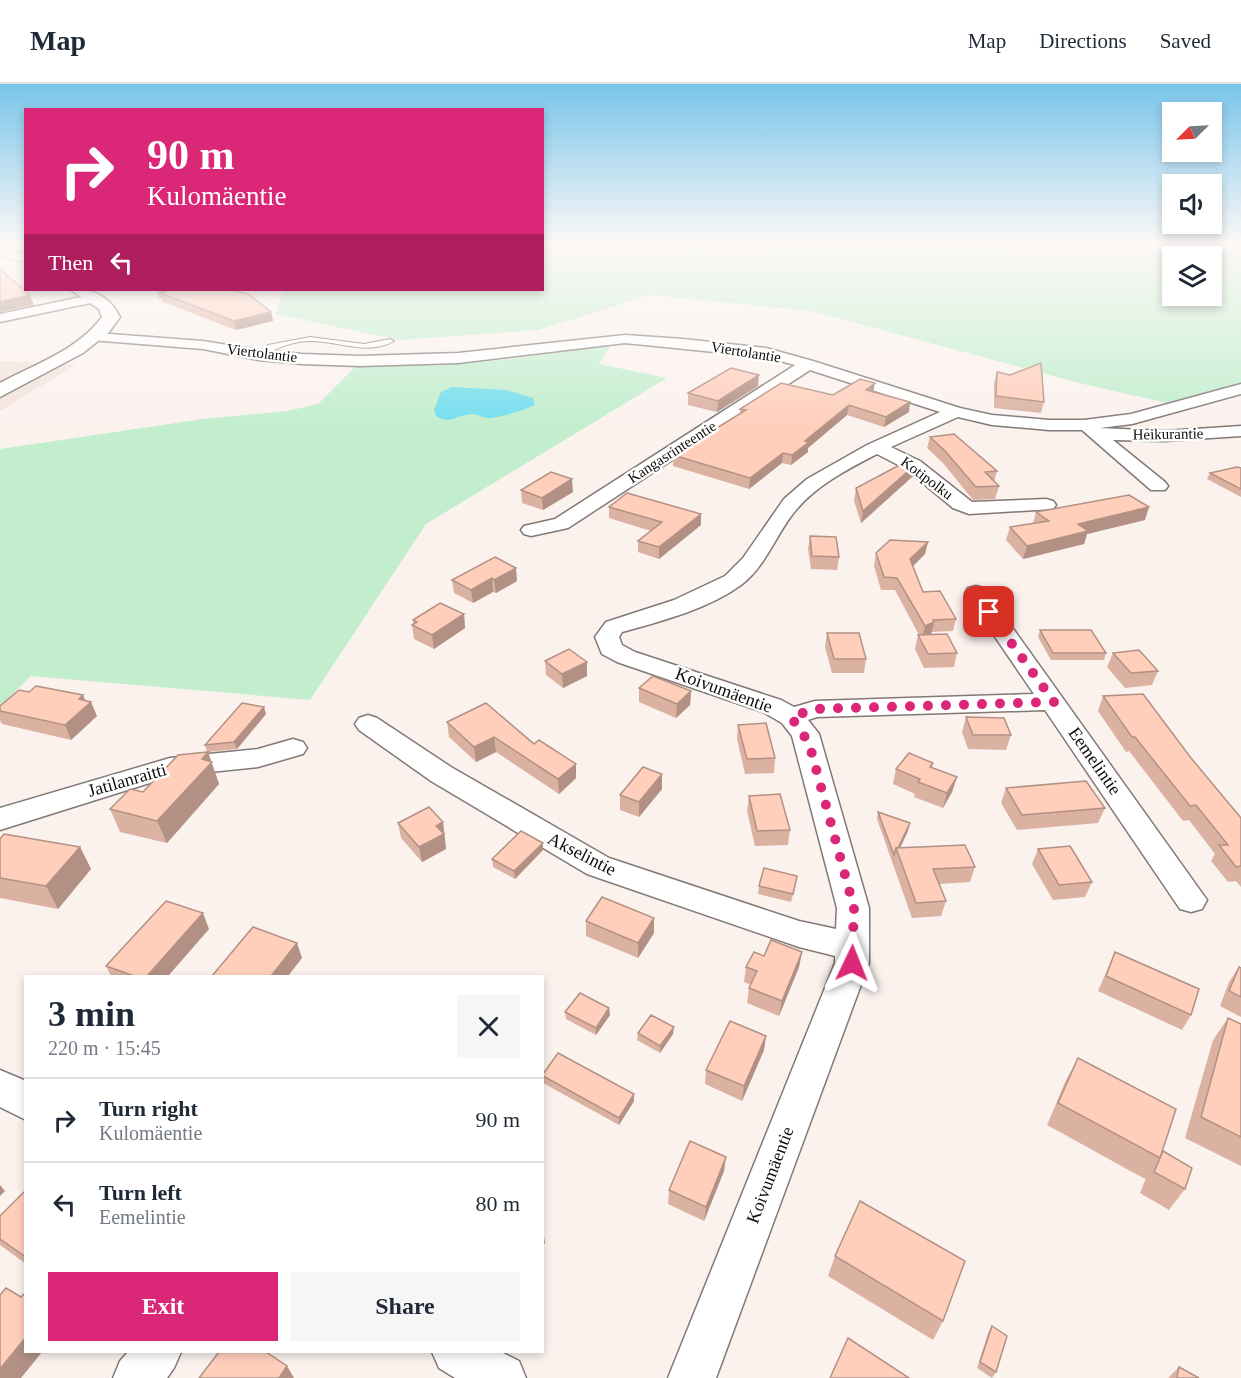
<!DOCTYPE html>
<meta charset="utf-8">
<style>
:root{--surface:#fff;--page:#f6f6f7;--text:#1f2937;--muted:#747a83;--line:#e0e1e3;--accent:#db2777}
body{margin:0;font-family:Georgia,serif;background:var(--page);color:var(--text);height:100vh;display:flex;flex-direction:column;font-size:22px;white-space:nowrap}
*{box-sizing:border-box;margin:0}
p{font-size:20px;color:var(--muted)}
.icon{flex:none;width:33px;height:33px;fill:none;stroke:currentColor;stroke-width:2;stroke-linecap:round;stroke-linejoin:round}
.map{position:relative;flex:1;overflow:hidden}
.details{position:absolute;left:24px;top:891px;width:520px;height:378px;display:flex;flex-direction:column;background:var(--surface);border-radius:0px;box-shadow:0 3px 9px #0003}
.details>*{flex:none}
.hud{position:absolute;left:24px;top:24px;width:520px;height:183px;border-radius:0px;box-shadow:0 3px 9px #0003;background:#db2777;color:#fff;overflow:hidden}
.needle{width:39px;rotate:246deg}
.fabs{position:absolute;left:1162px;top:18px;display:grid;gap:12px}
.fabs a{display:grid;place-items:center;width:60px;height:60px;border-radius:0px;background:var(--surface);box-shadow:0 3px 9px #0003;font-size:30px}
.pin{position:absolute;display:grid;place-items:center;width:51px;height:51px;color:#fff;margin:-26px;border-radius:12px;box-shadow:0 3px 9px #0006}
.me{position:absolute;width:66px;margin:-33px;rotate:2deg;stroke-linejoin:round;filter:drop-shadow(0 0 4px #0008)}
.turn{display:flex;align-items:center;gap:21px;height:126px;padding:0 24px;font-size:27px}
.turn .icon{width:78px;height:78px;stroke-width:2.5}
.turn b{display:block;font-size:42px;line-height:51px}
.then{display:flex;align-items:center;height:57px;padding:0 24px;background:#0003;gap:12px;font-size:22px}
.round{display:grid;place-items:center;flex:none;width:63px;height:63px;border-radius:0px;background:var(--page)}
.headline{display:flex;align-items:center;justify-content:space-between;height:102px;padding:0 24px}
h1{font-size:36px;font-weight:600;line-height:45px}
.button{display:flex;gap:12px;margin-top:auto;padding:12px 24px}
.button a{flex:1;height:69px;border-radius:0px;background:var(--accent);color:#fff;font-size:24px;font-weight:600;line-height:69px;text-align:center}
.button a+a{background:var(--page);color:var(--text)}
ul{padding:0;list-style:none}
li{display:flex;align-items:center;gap:18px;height:84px;padding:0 24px;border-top:2px solid var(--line)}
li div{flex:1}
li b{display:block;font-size:22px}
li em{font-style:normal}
header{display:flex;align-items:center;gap:36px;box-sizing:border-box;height:84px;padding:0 30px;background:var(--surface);border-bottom:2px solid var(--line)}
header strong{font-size:28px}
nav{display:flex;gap:33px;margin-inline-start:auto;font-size:21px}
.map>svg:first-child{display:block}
.built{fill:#f3e3dc}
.green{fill:#c2eece;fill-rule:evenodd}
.water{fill:#73deee}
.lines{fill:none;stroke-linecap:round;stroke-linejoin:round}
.stream{stroke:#73deee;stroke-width:3}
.service-casing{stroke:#817976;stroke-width:2}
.minor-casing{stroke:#817976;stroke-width:3}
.secondary-casing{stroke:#817976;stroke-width:3}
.service{fill:#fff;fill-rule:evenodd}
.minor{fill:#fff;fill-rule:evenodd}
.secondary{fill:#fff;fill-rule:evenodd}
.wall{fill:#dbb2a2}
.shaded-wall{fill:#b29184}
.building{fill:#ffcfbc;stroke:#b29184;stroke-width:1.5}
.route{stroke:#db2777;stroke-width:10;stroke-dasharray:0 18}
.labels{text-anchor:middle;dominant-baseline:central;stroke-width:5;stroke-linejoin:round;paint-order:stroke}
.far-street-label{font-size:15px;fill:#0f0c0b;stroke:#fff}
.street-label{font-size:18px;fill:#0f0c0b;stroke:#fff}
</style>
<header>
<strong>Map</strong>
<nav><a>Map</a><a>Directions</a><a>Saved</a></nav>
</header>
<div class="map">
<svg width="1241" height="1294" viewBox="0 0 1241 1294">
<rect width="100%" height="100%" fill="#fbf2ee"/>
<polygon class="built" points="0,277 75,281 0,327"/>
<g class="green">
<path d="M 543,160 L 1241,160 L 1241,301 L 1167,319 L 1083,300 L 811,227 L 650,211 L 538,246 L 399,256 L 276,230 L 283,206 L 543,206 ZM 1173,172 L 1212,172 L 1212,212 L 1173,212 Z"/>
<polygon points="612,259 599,280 667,294 426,440 310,616 31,592 0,622 0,365 203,335 287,327 318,320 358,280 440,281 512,275"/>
</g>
<path class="water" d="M 452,303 L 506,306 L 533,314 L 535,321 C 527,325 498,334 489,334 C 483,334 478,330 472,330 C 457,331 450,341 436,332 L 434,326 L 441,308 Z"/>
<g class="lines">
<polyline class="stream" points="702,166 707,160"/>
<defs>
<path id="service" d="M 310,253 L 364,260 L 390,255 L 394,257 C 368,272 338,257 310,257 C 294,257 275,264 262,273 L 255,271 L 268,261 Z"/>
<g id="minor">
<polygon points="0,164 26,170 26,178 0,172"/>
<polygon points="95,210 102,214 100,217 0,238 0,230"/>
<path d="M 96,249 L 203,257 L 259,266 L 302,270 L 360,272 L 458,269 L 625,251 L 683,255 L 766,264 L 813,277 L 960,324 L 992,331 L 1049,336 L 1084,336 L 1131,330 L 1241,300 L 1241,310 L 1132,340 L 1100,344 L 1165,347 L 1241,342 L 1241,352 L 1165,357 L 1113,356 L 1165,398 L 1168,402 L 1165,406 L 1151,406 L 1082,346 L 1049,346 L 992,341 L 958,333 L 891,363 L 920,377 L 972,418 L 1046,415 L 1053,417 L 1056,421 L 1053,425 L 969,430 L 953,424 L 906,385 L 877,370 C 846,386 813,403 792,431 C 775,453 765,483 741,501 C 708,525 662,537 622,548 L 619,553 L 622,561 L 635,568 L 781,616 L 794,623 L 815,617 L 1034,610 L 965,509 L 968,504 L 976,502 L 984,504 L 1207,816 L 1202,825 L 1191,828 L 1180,825 L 1045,626 L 817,633 L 808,636 L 819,650 L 869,824 L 869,879 L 716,1294 L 668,1294 L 835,879 L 835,872 L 799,863 L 587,790 L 431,697 L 359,646 L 355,640 L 359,634 L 368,631 L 377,634 L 451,683 L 609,774 L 799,837 L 836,845 L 837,824 L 792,652 L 782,639 L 763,628 L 617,578 L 602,570 L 595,553 L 606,538 L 674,516 L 725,492 L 743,474 L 784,415 L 807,395 L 867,361 L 940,328 L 810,286 L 568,444 L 531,452 L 524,450 L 521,446 L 524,442 L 555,435 L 795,281 L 765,273 L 625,259 L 458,279 L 360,282 L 302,280 L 259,276 L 203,265 L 91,256 L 89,253 L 91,250 Z"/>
<polygon points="293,655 303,658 307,664 303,670 258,683 172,692 0,746 0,724 170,674 258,665"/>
<polygon points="0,986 26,997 26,1036 0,1023"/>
<polygon points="128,1268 181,1268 174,1284 167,1294 113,1294 120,1277"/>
<polygon points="432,1268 501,1268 519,1277 526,1294 455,1294 439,1284"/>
</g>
<path id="secondary" d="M 71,206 C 93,204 110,213 120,233 L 109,248 L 83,269 L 0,313 L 0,299 C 35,280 78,266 102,233 L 99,225 Z"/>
</defs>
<use href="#service" class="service-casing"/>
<use href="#minor" class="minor-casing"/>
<use href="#secondary" class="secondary-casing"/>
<use href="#service" class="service"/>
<use href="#minor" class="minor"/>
<use href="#secondary" class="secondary"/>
</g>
<g class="wall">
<polygon points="156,206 271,228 273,237 236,246 163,218 162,215 159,214"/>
<polygon points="997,288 1044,318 1041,329 994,324 994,299"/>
<polygon points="758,302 717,328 688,321 688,309"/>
<polygon points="873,308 909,328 884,343 847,331 808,364 808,368 791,381 782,379 749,405 673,382 673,371 740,330 740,325 833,311"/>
<polygon points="930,353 997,387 994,398 999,402 995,415 973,416 943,379 927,364"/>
<polygon points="915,381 912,393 861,439 854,417 856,404"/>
<polygon points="1241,384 1241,413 1207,395 1210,389"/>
<polygon points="521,406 573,408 543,426 522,419"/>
<polygon points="609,423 701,430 701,441 659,475 638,468 638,457 651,447 609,434"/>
<polygon points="1036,428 1145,436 1087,450 1084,460 1023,475 1006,456 1010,443 1033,439"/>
<polygon points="810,452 839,473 837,486 811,485 808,465"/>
<polygon points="928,458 925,470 913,482 923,508 956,535 953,547 931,548 931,551 957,569 954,583 924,584 915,565 918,551 919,551 895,506 881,506 874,482 876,469"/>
<polygon points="495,473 517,497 496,509 493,508 473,519 454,509 452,496"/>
<polygon points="464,530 465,544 434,565 414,555 412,541 413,541 413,536"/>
<polygon points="1040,546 1106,569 1104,576 1051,576 1038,553"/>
<polygon points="827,549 866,575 864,589 832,589 825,563"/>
<polygon points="1113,569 1158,587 1152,601 1125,604 1107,583"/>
<polygon points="545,577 587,592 563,604 546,591"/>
<polygon points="639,604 691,607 690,621 676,634 639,618"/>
<polygon points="29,608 83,611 85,616 97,632 71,656 2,640 0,636 0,622"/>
<polygon points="1103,612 1191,674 1241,734 1241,803 1236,797 1228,798 1211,777 1215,770 1189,736 1183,737 1129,667 1126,668 1098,627"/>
<polygon points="486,619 576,694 559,710 496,668 476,678 449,653 447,638"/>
<polygon points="266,630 237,665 208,668 219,700 167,759 120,748 110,725 143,708 207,668 205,661"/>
<polygon points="966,633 1011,651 1006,666 968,665 962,648"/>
<polygon points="738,641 775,674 774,689 745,690 737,655"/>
<polygon points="933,679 932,683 957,693 952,708 943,724 914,713 915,710 893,700 896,685"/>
<polygon points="1006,704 1105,724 1098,739 1017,746 1001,719"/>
<polygon points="662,705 639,733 620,726 620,711"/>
<polygon points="749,712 790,746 788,761 755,762 747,727"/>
<polygon points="878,728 908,747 900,764 975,783 970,798 939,800 946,817 941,832 912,834 877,735"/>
<polygon points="443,738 446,765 422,778 401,754 398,739"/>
<polygon points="0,755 80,763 91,785 58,825 0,814"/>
<polygon points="1038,765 1092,798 1085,813 1053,816 1032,780"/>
<polygon points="543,766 515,795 493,783 492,775"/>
<polygon points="796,800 791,818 758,810 759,802"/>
<polygon points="586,837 654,849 638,874 586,852"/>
<polygon points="209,845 168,892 111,892 106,882"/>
<polygon points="802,868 799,883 779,932 747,919 749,904 751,901 744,898 746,883 764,872"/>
<polygon points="1115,868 1191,931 1182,946 1098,907 1108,884"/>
<polygon points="1239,883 1241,884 1241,933 1220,922 1229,898"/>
<polygon points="565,928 610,931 596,951 566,935"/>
<polygon points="1228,934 1241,940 1241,1082 1185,1054 1213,956"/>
<polygon points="638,949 673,950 660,969 637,956"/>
<polygon points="766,952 764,966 742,1017 705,1000 706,986"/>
<polygon points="1078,974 1161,1069 1185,1105 1169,1126 1140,1109 1146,1094 1145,1095 1047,1041 1066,996"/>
<polygon points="543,990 634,1010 634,1017 619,1041 543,999"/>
<polygon points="724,1087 704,1137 668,1120 669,1106"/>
<polygon points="26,1106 26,1180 0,1161 0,1132"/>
<polygon points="835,1172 943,1237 933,1256 828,1192"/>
<polygon points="992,1242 996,1288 992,1294 977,1284 988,1249"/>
<polygon points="1179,1283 1199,1294 1168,1294"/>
</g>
<g class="shaded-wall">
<polygon points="30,211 34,221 0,228 0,218"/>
<polygon points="271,228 273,237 236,246 234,237"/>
<polygon points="759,291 758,302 717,328 718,317"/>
<polygon points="875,299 873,309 866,306"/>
<polygon points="910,318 909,328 884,343 886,333"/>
<polygon points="849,321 847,331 808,364 808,368 791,381 792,371 805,357"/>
<polygon points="783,369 782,379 749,405 750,394"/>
<polygon points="915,381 912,393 861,439 863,427"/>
<polygon points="572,395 573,408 543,426 542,414"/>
<polygon points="1149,423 1145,436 1087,450 1084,460 1023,475 1027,462 1078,440"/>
<polygon points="701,430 701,441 659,475 659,463"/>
<polygon points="928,458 925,470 908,487 910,475"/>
<polygon points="516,484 517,497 496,509 494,496"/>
<polygon points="492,494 493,508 473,519 471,506"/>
<polygon points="464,530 465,544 434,565 432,551"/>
<polygon points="934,538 931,551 922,555 925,542"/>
<polygon points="587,578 587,592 563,604 562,590"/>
<polygon points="691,607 690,621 676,634 677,620"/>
<polygon points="83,611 87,621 91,618 97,632 71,656 65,641 79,615"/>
<polygon points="264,623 266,630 237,665 234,658"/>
<polygon points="494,653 496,668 476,678 474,663"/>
<polygon points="208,668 219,700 167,759 157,737 202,675"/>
<polygon points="576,680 576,694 559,710 558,695"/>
<polygon points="662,690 662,705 639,733 639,718"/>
<polygon points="957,693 952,708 943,724 947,709"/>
<polygon points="443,738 446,765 422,778 419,763 436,742"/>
<polygon points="910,739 908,747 898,768 897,766"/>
<polygon points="543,759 543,766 515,795 514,787"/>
<polygon points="80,763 91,785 58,825 46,802"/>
<polygon points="203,829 209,845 168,892 147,892"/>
<polygon points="654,834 654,849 638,874 638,859"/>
<polygon points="297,859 302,874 288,892 271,892"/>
<polygon points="802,868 799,883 779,932 782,917"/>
<polygon points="609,924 610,931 596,951 596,944"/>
<polygon points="674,943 673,950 660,969 660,962"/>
<polygon points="766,952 764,966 742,1017 744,1002"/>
<polygon points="634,1010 634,1017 619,1041 619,1034"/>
<polygon points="726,1073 724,1087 704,1137 706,1123"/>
<polygon points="0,1101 5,1107 0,1112"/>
<polygon points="543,1145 545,1159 543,1162"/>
<polygon points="26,1253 26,1268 42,1268 21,1294 0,1294 0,1285"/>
<polygon points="287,1282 294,1294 279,1294"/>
</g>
<g class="building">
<polygon points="0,185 30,211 0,218"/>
<polygon points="157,206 230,206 248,210 271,228 234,237 160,209 164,208"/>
<polygon points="1041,279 1044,318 996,312 997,288 1010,291"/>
<polygon points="731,284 759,291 718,317 688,309"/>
<polygon points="860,295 875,299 866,306 910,318 886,333 849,321 805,357 809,358 792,371 783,369 750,394 673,371 746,326 740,325 781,299 833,311"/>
<polygon points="954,350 997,387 985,388 999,402 976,403 945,367 930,353"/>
<polygon points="909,376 915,381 863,427 856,404"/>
<polygon points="1237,383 1241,384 1241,405 1210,389"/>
<polygon points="551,388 572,395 542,414 521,406"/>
<polygon points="627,409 701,430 659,463 638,457 662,438 609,423"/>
<polygon points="1129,411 1149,423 1078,440 1088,447 1027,462 1010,443 1049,437 1036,428"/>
<polygon points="810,452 836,453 839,473 812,472"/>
<polygon points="890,456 928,458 910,475 923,508 940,507 956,535 933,536 934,538 925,542 897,494 884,493 876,469"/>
<polygon points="495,473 516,484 494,496 492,494 471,506 452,496"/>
<polygon points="440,519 464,530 432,551 412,541 417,538 413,536"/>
<polygon points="1040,546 1091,546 1106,569 1053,569"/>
<polygon points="827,549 859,549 866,575 834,575"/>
<polygon points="947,550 957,569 928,570 918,551"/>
<polygon points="569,565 587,578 562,590 545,577"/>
<polygon points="1139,566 1158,587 1131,589 1113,569"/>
<polygon points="653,592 691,607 677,620 639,604"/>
<polygon points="36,602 83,611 79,615 91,618 65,641 0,627 0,622 19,606 29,608"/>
<polygon points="1143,610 1191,674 1241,734 1241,782 1236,783 1219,761 1228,761 1196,721 1190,722 1135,653 1132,653 1103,612"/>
<polygon points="242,619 264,623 234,658 205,661"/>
<polygon points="486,619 534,660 539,656 576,680 558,695 494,653 474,663 447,638"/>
<polygon points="966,633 1004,634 1011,651 973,651"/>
<polygon points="766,639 775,674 747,675 738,641"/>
<polygon points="208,668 202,675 212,678 157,737 110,725 130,705 143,708 178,671"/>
<polygon points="909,669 933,679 930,683 957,693 947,709 918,698 920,695 896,685"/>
<polygon points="643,683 662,690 639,718 620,711"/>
<polygon points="1086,697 1105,724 1022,731 1006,704"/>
<polygon points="780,710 790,746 757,747 749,712"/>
<polygon points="429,723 443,738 436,742 444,750 419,763 398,739"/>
<polygon points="878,728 910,739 898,764 896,764 894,771"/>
<polygon points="521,747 543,759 514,787 492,775"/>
<polygon points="4,750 80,763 46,802 0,794 0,755"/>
<polygon points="965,761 975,783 933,785 946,817 916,819 896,764"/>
<polygon points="1070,762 1092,798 1059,801 1038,765"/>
<polygon points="764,784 797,792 793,810 759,802"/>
<polygon points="602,813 654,834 638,859 586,837"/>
<polygon points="166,817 203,829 147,892 134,892 106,882"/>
<polygon points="253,843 297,859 271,892 212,892"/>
<polygon points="771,856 802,868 782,917 749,904 757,887 746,883 754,868 764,872"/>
<polygon points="1115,868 1199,905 1191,931 1106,892"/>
<polygon points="1239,883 1241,884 1241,913 1229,907"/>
<polygon points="580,909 609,924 596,944 565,928"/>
<polygon points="651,931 674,943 660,962 638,949"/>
<polygon points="1228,934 1241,940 1241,1053 1201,1033"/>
<polygon points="730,937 766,952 744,1002 706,986"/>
<polygon points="558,969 634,1010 619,1034 543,992 543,990"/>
<polygon points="1078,974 1176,1025 1160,1074 1058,1019"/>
<polygon points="690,1057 726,1073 706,1123 669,1106"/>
<polygon points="1163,1067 1192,1084 1185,1105 1154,1088"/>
<polygon points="26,1106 26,1173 0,1155 0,1132"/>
<polygon points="860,1117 965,1177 943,1237 835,1172"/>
<polygon points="6,1204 21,1213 26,1208 26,1253 0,1285 0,1211"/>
<polygon points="992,1242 1007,1252 996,1288 980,1278"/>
<polygon points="848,1254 909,1294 830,1294"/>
<polygon points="219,1268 266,1268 287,1282 279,1294 199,1294"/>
<polygon points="1179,1283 1199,1294 1177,1294"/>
</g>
<linearGradient id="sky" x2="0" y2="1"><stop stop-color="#79c5ea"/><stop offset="0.47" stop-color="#fdf9f7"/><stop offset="1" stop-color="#fdf9f7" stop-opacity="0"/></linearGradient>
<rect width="1241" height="342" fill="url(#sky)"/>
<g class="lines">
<polyline class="route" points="852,879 854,824 809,659 791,633 815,625 1054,618 989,528"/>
</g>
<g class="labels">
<g class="far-street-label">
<text transform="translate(746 268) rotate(9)">Viertolantie</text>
<text transform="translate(262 269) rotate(7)">Viertolantie</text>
<text transform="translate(1168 350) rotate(-1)">Heikurantie</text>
<text transform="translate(672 368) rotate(-33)">Kangasrinteentie</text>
<text transform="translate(927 394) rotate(37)">Kotipolku</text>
</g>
<g class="street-label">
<text transform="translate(724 606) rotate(20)">Koivumäentie</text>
<text transform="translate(1095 677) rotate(55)">Eemelintie</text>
<text transform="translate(127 696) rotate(-16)">Jatilanraitti</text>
<text transform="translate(582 770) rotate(27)">Akselintie</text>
<text transform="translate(770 1091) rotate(-69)">Koivumäentie</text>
</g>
</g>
</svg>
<div class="fabs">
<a><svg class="needle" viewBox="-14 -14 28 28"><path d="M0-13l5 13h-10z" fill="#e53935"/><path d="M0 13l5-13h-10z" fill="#747a83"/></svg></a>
<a><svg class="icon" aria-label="sound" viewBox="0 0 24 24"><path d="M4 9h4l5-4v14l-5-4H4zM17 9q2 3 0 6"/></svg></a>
<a><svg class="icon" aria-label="layers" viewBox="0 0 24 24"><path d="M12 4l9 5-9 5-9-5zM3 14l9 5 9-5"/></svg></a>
</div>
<div class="pin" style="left:989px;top:528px;background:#d93025"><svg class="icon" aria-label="arrive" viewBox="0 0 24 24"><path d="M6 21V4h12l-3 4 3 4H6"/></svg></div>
<svg class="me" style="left:852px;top:879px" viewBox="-20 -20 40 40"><path d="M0-17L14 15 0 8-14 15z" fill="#db2777" stroke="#fff" stroke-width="4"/></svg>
<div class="hud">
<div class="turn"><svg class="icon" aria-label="right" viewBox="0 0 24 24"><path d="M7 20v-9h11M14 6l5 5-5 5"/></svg><div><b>90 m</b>Kulomäentie</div></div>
<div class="then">Then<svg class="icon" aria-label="left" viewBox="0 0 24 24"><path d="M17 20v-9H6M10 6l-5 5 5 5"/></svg></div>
</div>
<section class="details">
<div class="headline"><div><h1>3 min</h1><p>220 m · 15:45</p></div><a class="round"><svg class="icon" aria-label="close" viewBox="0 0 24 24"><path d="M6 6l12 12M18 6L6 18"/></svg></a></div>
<ul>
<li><svg class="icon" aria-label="right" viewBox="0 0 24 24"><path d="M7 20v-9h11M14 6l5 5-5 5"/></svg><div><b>Turn right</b><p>Kulomäentie</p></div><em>90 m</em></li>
<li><svg class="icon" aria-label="left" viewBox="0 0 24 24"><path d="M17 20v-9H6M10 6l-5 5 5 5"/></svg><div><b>Turn left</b><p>Eemelintie</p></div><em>80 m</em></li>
</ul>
<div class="button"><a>Exit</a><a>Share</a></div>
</section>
</div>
